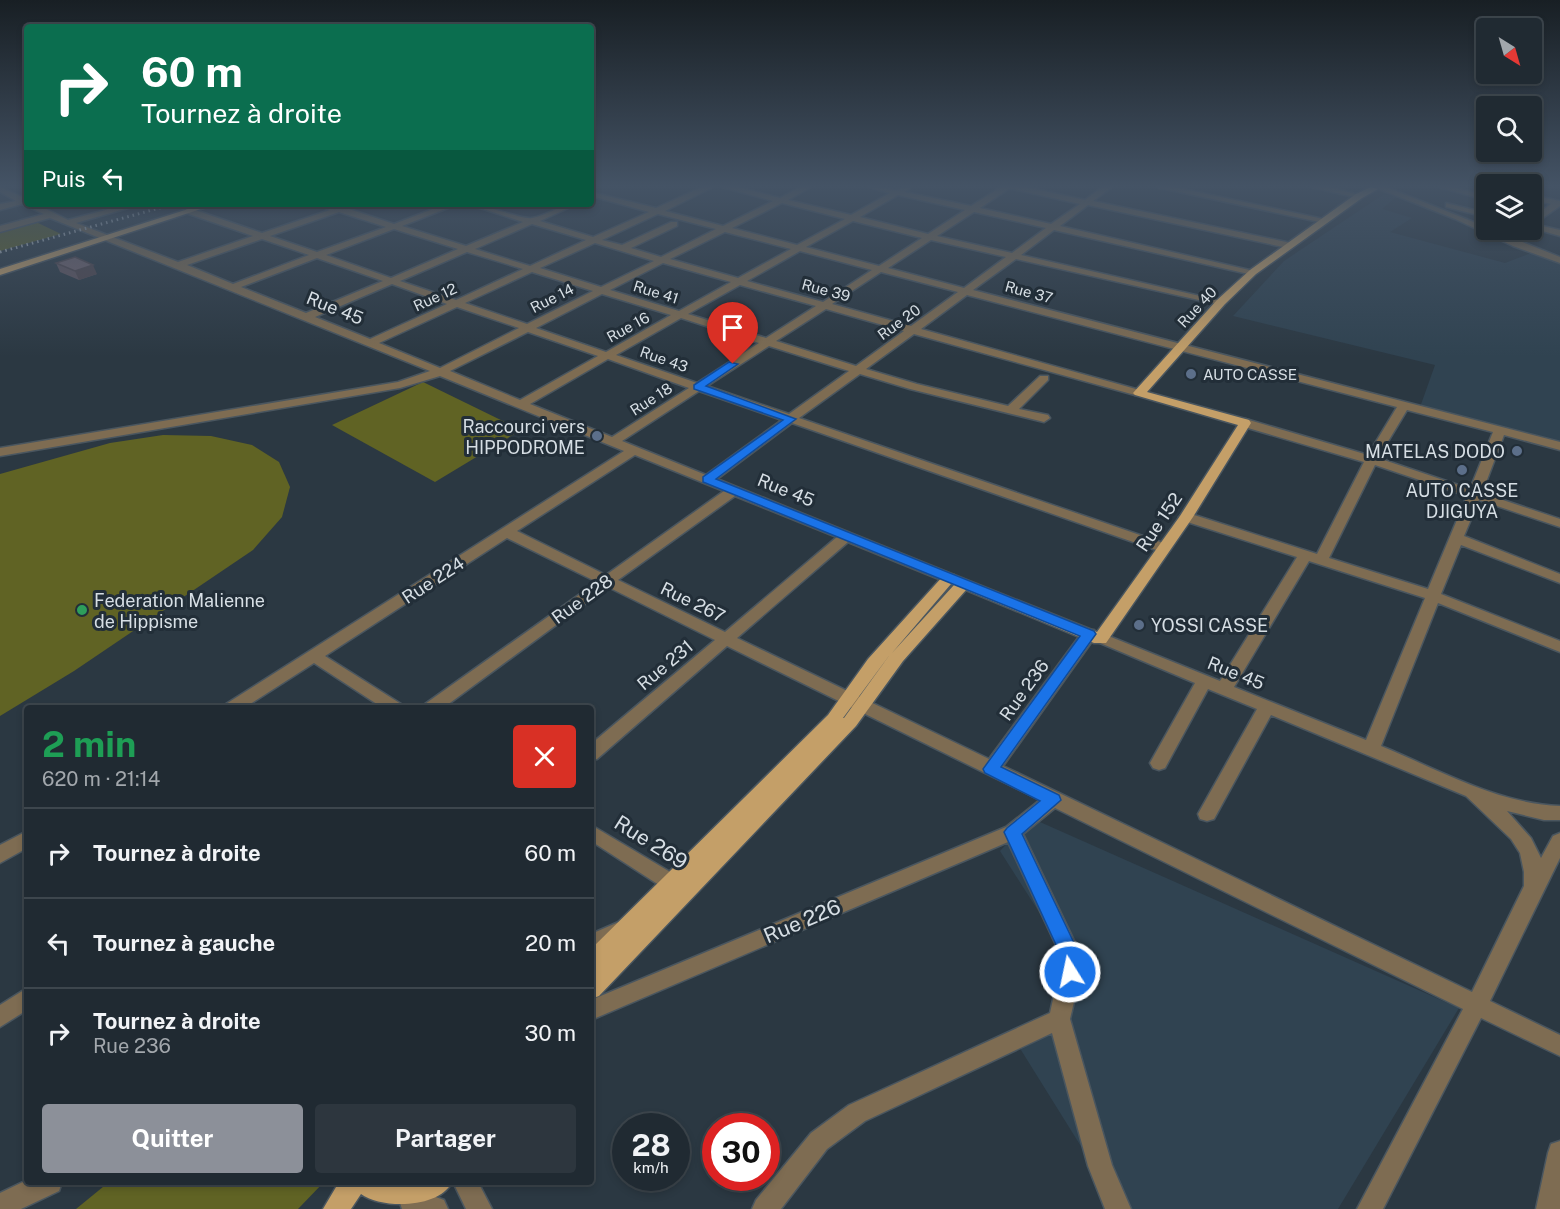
<!DOCTYPE html>
<html lang="fr">
<meta charset="utf-8">
<style>
:root{--surface:#202a32;--page:#2d363e;--text:#f1f3f6;--muted:#a2a7ac;--line:#3d464d;--accent:#8c9099}
body{margin:0;font-family:"Public Sans",sans-serif;background:var(--page);color:var(--text);height:100vh;display:flex;flex-direction:column;font-size:22px;white-space:nowrap}
*{box-sizing:border-box;margin:0}
p{font-size:20px;color:var(--muted)}
.icon{flex:none;width:33px;height:33px;fill:none;stroke:currentColor;stroke-width:2;stroke-linecap:round;stroke-linejoin:round}
.map{position:relative;flex:1;overflow:hidden}
.sheet{position:absolute;left:24px;top:705px;width:570px;height:480px;display:flex;flex-direction:column;background:var(--surface);border-radius:6px;box-shadow:0 3px 9px #0003,0 0 0 2px var(--line)}
.sheet>*{flex:none}
.banner{position:absolute;left:24px;top:24px;width:570px;height:183px;border-radius:6px;box-shadow:0 3px 9px #0003,0 0 0 2px var(--line);background:#0b6e4f;color:#fff;overflow:hidden}
.needle{width:39px;rotate:143deg}
.tools{position:absolute;left:1476px;top:18px;display:grid;gap:12px}
.tools a{display:grid;place-items:center;width:66px;height:66px;border-radius:6px;background:var(--surface);box-shadow:0 3px 9px #0003,0 0 0 2px var(--line);font-size:30px}
.speed{position:absolute;left:612px;top:1113px;display:flex;gap:12px;font-size:30px;font-weight:700;text-align:center}
.speed>*{display:grid;place-content:center;width:78px;height:78px;border-radius:50%;background:var(--surface);box-shadow:0 3px 9px #0003,0 0 0 2px var(--line);line-height:1}
.speed small{font-size:15px;font-weight:400}
.speed .limit{border:9px solid #d22;background:#fff;color:#111}
.pin{position:absolute;display:grid;place-items:center;width:51px;height:51px;color:#fff;margin:-62px -26px;border-radius:50% 50% 50% 0;rotate:-45deg;box-shadow:0 0 6px #0007}
.pin .icon{rotate:45deg}
.me{position:absolute;width:66px;margin:-33px;rotate:350deg;stroke-linejoin:round;filter:drop-shadow(0 0 4px #0008)}
.turn{display:flex;align-items:center;gap:21px;height:126px;padding:0 18px;font-size:27px}
.turn .icon{width:78px;height:78px;stroke-width:2.5}
.turn b{display:block;font-size:42px;line-height:51px}
.then{display:flex;align-items:center;height:57px;padding:0 18px;background:#0003;gap:12px;font-size:22px}
.round{display:grid;place-items:center;flex:none;width:63px;height:63px;border-radius:6px;background:var(--page)}
.summary{display:flex;align-items:center;justify-content:space-between;height:102px;padding:0 18px}
h1{font-size:36px;font-weight:700;line-height:45px;color:#1e9e55}
.action{display:flex;gap:12px;margin-top:auto;padding:12px 18px}
.action a{flex:1;height:69px;border-radius:6px;background:var(--accent);color:#fff;font-size:24px;font-weight:700;line-height:69px;text-align:center}
.action a+a{background:var(--page);color:var(--text)}
ul{padding:0;list-style:none}
li{display:flex;align-items:center;gap:18px;height:90px;padding:0 18px;border-top:2px solid var(--line)}
li div{flex:1}
li b{display:block;font-size:22px}
li em{font-style:normal}
.map>svg:first-child{display:block}
.built{fill:#304351}
.green{fill:#606324}
.lines{fill:none;stroke-linecap:round;stroke-linejoin:round}
.minor-casing{stroke:#4a565f;stroke-width:3}
.major-casing{stroke:#4a565f;stroke-width:3}
.minor{fill:#7e6c52;fill-rule:evenodd}
.major{fill:#c49f68;fill-rule:evenodd}
.rail{stroke:#bac2c9;stroke-width:3;stroke-dasharray:1.5 4;stroke-linecap:butt}
.wall{fill:#62555e}
.shaded-wall{fill:#50454c}
.building{fill:#72636d;stroke:#50454c;stroke-width:1.5}
.route{fill:#1a73e8;stroke:#114b97;stroke-width:1.5}
.service-dot{fill:#5c6f8a;stroke:#222e38;stroke-width:2}
.leisure-dot{fill:#2e9e5b;stroke:#222e38;stroke-width:2}
.labels{text-anchor:middle;dominant-baseline:central;stroke-width:6;stroke-linejoin:round;paint-order:stroke}
.far-street-label{font-size:15px;fill:#d6dee4;stroke:#222e38}
.far-poi-label{font-size:15px;fill:#d6dee4;stroke:#222e38;text-anchor:start}
.street-label{font-size:18px;fill:#d6dee4;stroke:#222e38}
.poi-label{font-size:18px;fill:#d6dee4;stroke:#222e38;text-anchor:end}
.near-street-label{font-size:21px;fill:#d6dee4;stroke:#222e38}
</style>
<div class="map">
<svg width="1560" height="1209" viewBox="0 0 1560 1209">
<rect width="100%" height="100%" fill="#2b3842"/>
<g class="built">
<polygon points="1384,194 1396,197 1382,209 1412,218 1390,232 1505,263 1531,253 1560,262 1560,448 1419,410 1435,365 1233,316 1284,261"/>
<polygon points="1031,818 1459,1008 1338,1209 1120,1209 1016,1042 1086,986 1000,851"/>
</g>
<g class="green">
<polygon points="36,222 61,234 0,251 0,231"/>
<polygon points="423,382 521,430 435,482 332,425"/>
<polygon points="163,435 211,436 252,445 279,462 290,487 282,517 253,550 74,671 0,716 0,474 110,443"/>
<polygon points="109,1182 324,1182 298,1209 76,1209"/>
</g>
<g class="lines">
<defs>
<g id="minor">
<path d="M 0,187 L 27,199 L 27,204 L 36,204 L 68,220 L 128,204 L 142,204 L 76,223 L 178,262 L 253,236 L 186,213 L 186,209 L 189,208 L 262,233 L 330,210 L 317,204 L 343,207 L 394,224 L 446,204 L 458,204 L 402,226 L 466,246 L 523,222 L 468,204 C 486,204 521,220 532,218 C 549,215 560,204 577,204 L 540,221 L 593,237 L 649,212 L 591,196 L 591,192 L 656,208 L 702,187 L 713,187 L 665,211 L 723,226 L 773,201 L 722,187 L 738,187 L 780,198 L 800,187 L 811,187 L 788,200 L 851,215 L 890,193 L 869,187 L 896,190 L 911,187 L 905,192 L 971,206 L 1001,187 L 1026,187 L 1085,200 L 1102,187 L 1112,187 L 1093,201 L 1291,243 L 1291,247 L 1288,248 L 1088,205 L 1060,226 L 1258,272 L 1253,275 L 1054,230 L 1021,255 L 1226,302 L 1221,305 L 1016,259 L 973,290 L 1560,442 L 1560,450 L 1504,435 L 1482,493 L 1560,519 L 1560,527 L 1479,500 L 1464,536 L 1560,574 L 1560,583 L 1461,545 L 1441,594 L 1560,641 L 1560,652 L 1438,603 L 1381,746 C 1437,769 1498,804 1560,806 L 1560,820 L 1544,820 L 1507,811 L 1531,838 L 1541,858 L 1553,836 L 1560,833 L 1560,858 L 1490,1001 L 1560,1035 L 1560,1056 L 1481,1018 L 1383,1209 L 1357,1209 L 1463,1009 L 1055,808 L 1023,834 L 1077,947 L 1081,972 L 1070,1019 L 1112,1165 L 1131,1209 L 1105,1209 L 1088,1166 L 1052,1033 L 865,1121 L 827,1149 L 781,1209 L 752,1209 L 756,1200 L 811,1133 L 849,1105 L 1050,1013 L 1059,972 L 1057,947 L 1008,842 L 591,1020 L 591,1000 L 1006,827 L 1040,800 L 727,646 L 597,759 L 591,760 L 591,744 L 715,640 L 608,587 L 443,708 L 423,708 L 425,704 L 597,582 L 507,538 L 325,656 L 401,704 L 403,708 L 383,708 L 314,663 L 244,708 L 224,708 L 226,704 L 624,451 L 440,376 L 400,388 L 0,456 L 0,448 L 398,382 L 430,371 L 50,218 L 0,232 L 0,226 L 44,214 L 22,204 L 0,210 L 0,204 L 16,201 L 0,192 ZM 1010,188 L 1013,189 L 1080,204 L 1051,224 L 980,208 ZM 898,195 L 965,210 L 928,234 L 860,217 ZM 782,203 L 845,219 L 797,245 L 732,228 ZM 339,212 L 386,227 L 317,252 L 270,236 ZM 974,212 L 1046,228 L 1012,253 L 937,236 ZM 658,214 L 716,229 L 661,257 L 631,248 L 677,226 L 677,222 L 671,222 L 622,245 L 602,240 ZM 853,221 L 922,238 L 879,266 L 806,247 ZM 532,224 L 586,240 L 530,266 L 475,249 ZM 394,229 L 458,249 L 391,278 L 326,255 ZM 725,232 L 791,249 L 738,278 L 670,259 ZM 262,239 L 309,255 L 233,284 L 187,265 ZM 931,240 L 1006,257 L 964,288 L 888,268 ZM 595,243 L 654,261 L 601,287 L 540,268 ZM 800,251 L 872,270 L 823,302 L 747,281 ZM 467,252 L 523,269 L 456,300 L 400,281 ZM 317,258 L 383,281 L 306,313 L 241,287 ZM 663,263 L 731,282 L 679,311 L 610,290 ZM 532,272 L 593,291 L 527,324 L 465,303 ZM 881,272 L 958,292 L 911,326 L 832,304 ZM 392,284 L 447,304 L 370,339 L 315,317 ZM 740,285 L 816,306 L 766,338 L 688,314 ZM 602,294 L 671,315 L 606,352 L 536,328 ZM 967,295 L 1397,407 L 1368,455 L 1249,420 L 1245,419 L 1239,423 L 1241,426 L 1364,462 L 1317,554 L 1191,514 L 1186,513 L 1179,517 L 1181,520 L 1297,557 L 1220,681 L 1106,635 L 1096,635 L 1094,630 L 1084,630 L 989,759 L 737,638 L 848,542 L 944,581 L 954,581 L 956,578 L 954,575 L 717,479 L 792,423 L 1159,551 L 1169,551 L 1171,548 L 1169,545 L 799,418 L 860,374 L 910,389 L 1044,422 L 1050,418 L 1048,415 L 1019,409 L 1048,380 L 1048,376 L 1040,376 L 1008,406 L 917,384 L 866,369 L 914,334 L 1135,395 L 1143,395 L 1145,393 L 1143,391 L 921,329 ZM 457,307 L 519,328 L 440,368 L 379,343 ZM 826,309 L 904,331 L 856,366 L 776,341 ZM 681,318 L 759,343 L 697,383 L 616,355 ZM 528,332 L 598,356 L 520,400 L 450,371 ZM 769,346 L 849,371 L 789,414 L 707,386 ZM 608,359 L 689,388 L 612,437 L 530,404 ZM 699,391 L 782,420 L 706,475 L 622,441 ZM 1407,410 L 1493,432 L 1470,489 L 1378,458 ZM 635,455 L 724,491 L 606,575 L 517,531 ZM 1375,465 L 1467,496 L 1428,589 L 1329,558 ZM 735,496 L 837,537 L 725,632 L 618,580 ZM 1309,561 L 1425,598 L 1366,740 L 1234,687 ZM 1093,640 L 1195,683 L 1150,763 L 1153,768 L 1159,770 L 1165,768 L 1208,689 L 1257,709 L 1198,814 L 1200,819 L 1207,821 L 1214,819 L 1271,715 L 1466,796 L 1511,839 L 1520,853 L 1524,872 L 1524,886 L 1472,992 L 1003,766 Z"/>
<polygon points="1156,187 1174,187 1328,220 1324,223"/>
<polygon points="1311,187 1329,187 1363,196 1359,198"/>
<polygon points="1374,187 1386,187 1486,227 1486,230 1492,230 1560,257 1560,263 1513,246 1455,219"/>
<polygon points="1439,187 1454,187 1486,196 1486,200"/>
<polygon points="1532,195 1560,201 1560,206 1534,224 1560,230 1560,236 1532,228 1532,218 1551,204 1532,199"/>
<polygon points="1446,203 1486,213 1486,217 1446,207"/>
<polygon points="591,825 687,882 690,888 687,894 680,896 673,894 591,841"/>
<polygon points="27,831 27,848 0,863 0,845"/>
<polygon points="621,921 628,924 631,930 628,936 591,952 591,934"/>
<polygon points="27,988 27,1010 0,1027 0,1005"/>
<polygon points="1560,1141 1560,1209 1536,1209 1548,1153 1551,1144"/>
<polygon points="27,1180 27,1182 62,1182 59,1191 21,1209 0,1209 0,1193"/>
<polygon points="453,1182 478,1182 492,1209 466,1209"/>
<polygon points="411,1188 444,1200 448,1209 402,1209 399,1200 402,1191"/>
</g>
<g id="major">
<path d="M 1371,187 L 1378,189 L 1362,198 L 1256,274 L 1225,304 L 1147,392 L 1249,420 L 1251,423 L 1193,517 L 1106,643 L 1094,643 L 966,590 L 903,661 L 856,726 L 599,996 L 591,999 L 591,975 L 595,971 L 591,972 L 591,949 L 828,715 L 868,659 L 944,575 L 954,575 L 1097,632 L 1180,516 L 1238,425 L 1135,395 L 1133,393 L 1217,300 L 1250,270 L 1356,194 ZM 951,584 L 954,585 L 892,653 ZM 891,653 L 844,718 L 843,718 Z"/>
<polygon points="204,204 216,204 0,275 0,269"/>
<path d="M 339,1182 L 383,1182 L 391,1186 L 402,1187 L 419,1182 L 452,1182 C 439,1209 381,1209 361,1194 L 351,1209 L 323,1209 Z"/>
</g>
</defs>
<use href="#minor" class="minor-casing"/>
<use href="#major" class="major-casing"/>
<use href="#minor" class="minor"/>
<use href="#major" class="major"/>
<polyline class="rail" points="0,252 174,204"/>
</g>
<polygon class="wall" points="56,263 97,274 79,280 60,272"/>
<polygon class="shaded-wall" points="93,265 97,274 79,280 75,271"/>
<polygon class="building" points="75,257 93,265 75,271 56,263"/>
<linearGradient id="sky" x2="0" y2="1"><stop stop-color="#181f24"/><stop offset="0.52" stop-color="#445365"/><stop offset="1" stop-color="#445365" stop-opacity="0"/></linearGradient>
<rect width="1560" height="357" fill="url(#sky)"/>
<polygon class="route" points="729,362 738,364 706,386 796,419 716,479 1094,631 1096,634 1001,767 1059,795 1061,800 1022,834 1076,947 1080,972 1077,978 1070,981 1063,978 1057,947 1004,832 1007,828 1040,801 985,773 983,769 1080,636 703,482 703,477 783,420 694,389 694,385"/>
<g class="service-dot">
<circle cx="1191" cy="374" r="6"/>
<circle cx="597" cy="436" r="6"/>
<circle cx="1517" cy="451" r="6"/>
<circle cx="1462" cy="470" r="6"/>
<circle cx="1139" cy="625" r="6"/>
</g>
<circle class="leisure-dot" cx="82" cy="610" r="6"/>
<g class="labels">
<g class="far-street-label">
<text transform="translate(826 290) rotate(15)">Rue 39</text>
<text transform="translate(656 292) rotate(17)">Rue 41</text>
<text transform="translate(1029 292) rotate(15)">Rue 37</text>
<text transform="translate(435 297) rotate(-25)">Rue 12</text>
<text transform="translate(552 298) rotate(-27)">Rue 14</text>
<text transform="translate(1197 307) rotate(-47)">Rue 40</text>
<text transform="translate(899 322) rotate(-36)">Rue 20</text>
<text transform="translate(628 327) rotate(-29)">Rue 16</text>
<text transform="translate(664 359) rotate(19)">Rue 43</text>
<text transform="translate(651 399) rotate(-33)">Rue 18</text>
</g>
<g class="far-poi-label">
<text x="1203" y="374">AUTO CASSE</text>
</g>
<g class="street-label">
<text transform="translate(335 308) rotate(22)">Rue 45</text>
<text transform="translate(786 490) rotate(22)">Rue 45</text>
<text transform="translate(1159 522) rotate(-56)">Rue 152</text>
<text transform="translate(433 580) rotate(-33)">Rue 224</text>
<text transform="translate(582 599) rotate(-36)">Rue 228</text>
<text transform="translate(693 602) rotate(26)">Rue 267</text>
<text transform="translate(665 665) rotate(-40)">Rue 231</text>
<text transform="translate(1236 673) rotate(22)">Rue 45</text>
<text transform="translate(1024 690) rotate(-54)">Rue 236</text>
</g>
<g class="poi-label">
<text x="585" y="426">Raccourci vers<tspan x="585" dy="21">HIPPODROME</tspan></text>
<text x="1505" y="451">MATELAS DODO</text>
<text x="1462" y="490" text-anchor="middle">AUTO CASSE<tspan x="1462" dy="21">DJIGUYA</tspan></text>
<text x="94" y="600" text-anchor="start">Federation Malienne<tspan x="94" dy="21">de Hippisme</tspan></text>
<text x="1151" y="625" text-anchor="start">YOSSI CASSE</text>
</g>
<g class="near-street-label">
<text transform="translate(651 842) rotate(32)">Rue 269</text>
<text transform="translate(802 921) rotate(-23)">Rue 226</text>
</g>
</g>
</svg>
<div class="tools">
<a><svg class="needle" viewBox="-14 -14 28 28"><path d="M0-13l5 13h-10z" fill="#e53935"/><path d="M0 13l5-13h-10z" fill="#a2a7ac"/></svg></a>
<a><svg class="icon" aria-label="search" viewBox="0 0 24 24"><circle cx="10" cy="10" r="6"/><path d="M15 15l6 6"/></svg></a>
<a><svg class="icon" aria-label="layers" viewBox="0 0 24 24"><path d="M12 4l9 5-9 5-9-5zM3 14l9 5 9-5"/></svg></a>
</div>
<div class="speed"><div>28<small>km/h</small></div><div class="limit">30</div></div>
<div class="pin" style="left:733px;top:364px;background:#d93025"><svg class="icon" aria-label="arrive" viewBox="0 0 24 24"><path d="M6 21V4h12l-3 4 3 4H6"/></svg></div>
<svg class="me" style="left:1070px;top:972px" viewBox="-20 -20 40 40"><circle r="17" fill="#1a73e8" stroke="#fff" stroke-width="3"/><path d="M0-11L8 9 0 5-8 9z" fill="#fff"/></svg>
<div class="banner">
<div class="turn"><svg class="icon" aria-label="right" viewBox="0 0 24 24"><path d="M7 20v-9h11M14 6l5 5-5 5"/></svg><div><b>60 m</b>Tournez à droite</div></div>
<div class="then">Puis<svg class="icon" aria-label="left" viewBox="0 0 24 24"><path d="M17 20v-9H6M10 6l-5 5 5 5"/></svg></div>
</div>
<section class="sheet">
<div class="summary"><div><h1>2 min</h1><p>620 m · 21:14</p></div><a class="round" style="background:#d93025;color:#fff"><svg class="icon" aria-label="close" viewBox="0 0 24 24"><path d="M6 6l12 12M18 6L6 18"/></svg></a></div>
<ul>
<li><svg class="icon" aria-label="right" viewBox="0 0 24 24"><path d="M7 20v-9h11M14 6l5 5-5 5"/></svg><div><b>Tournez à droite</b></div><em>60 m</em></li>
<li><svg class="icon" aria-label="left" viewBox="0 0 24 24"><path d="M17 20v-9H6M10 6l-5 5 5 5"/></svg><div><b>Tournez à gauche</b></div><em>20 m</em></li>
<li><svg class="icon" aria-label="right" viewBox="0 0 24 24"><path d="M7 20v-9h11M14 6l5 5-5 5"/></svg><div><b>Tournez à droite</b><p>Rue 236</p></div><em>30 m</em></li>
</ul>
<div class="action"><a>Quitter</a><a>Partager</a></div>
</section>
</div>
